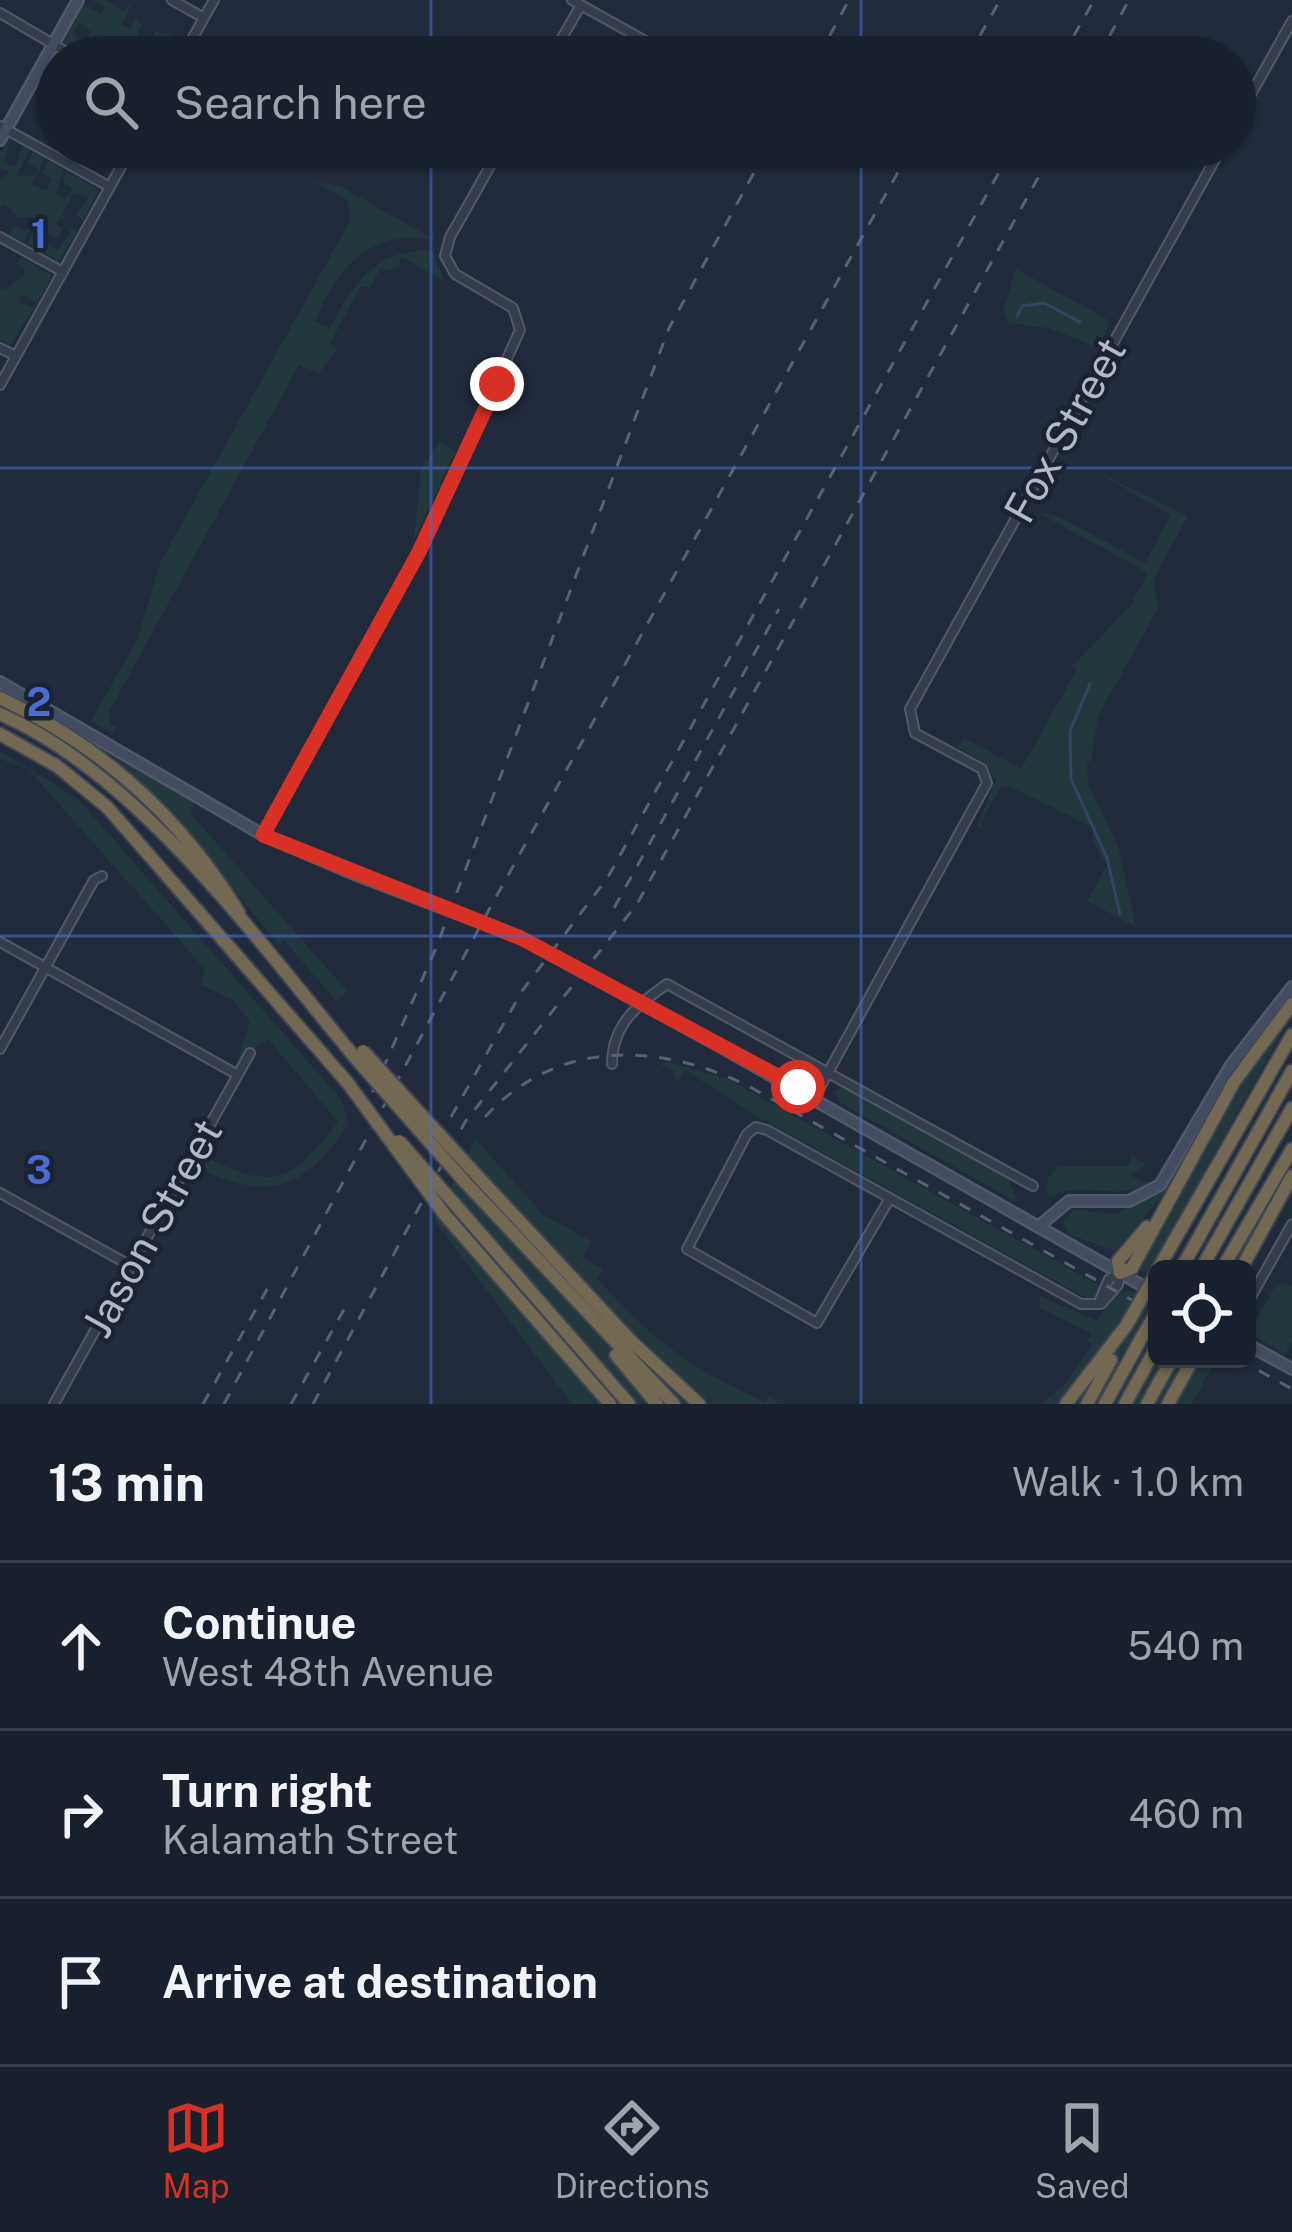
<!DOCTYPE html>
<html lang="en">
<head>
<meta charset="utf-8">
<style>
  body { margin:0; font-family:"Public Sans",sans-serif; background:#222835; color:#f1f3f6 }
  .controls { position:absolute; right:36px; bottom:36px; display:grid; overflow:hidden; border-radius:18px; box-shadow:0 3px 9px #0004 }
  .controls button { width:108px; height:108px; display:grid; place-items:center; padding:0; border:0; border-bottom:3px solid #373e49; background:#19202d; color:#f1f3f6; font:60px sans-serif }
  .stop { position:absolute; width:36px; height:36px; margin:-27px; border:9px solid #d93025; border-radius:50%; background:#fff }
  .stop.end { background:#d93025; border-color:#fff; box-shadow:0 3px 12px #0008 }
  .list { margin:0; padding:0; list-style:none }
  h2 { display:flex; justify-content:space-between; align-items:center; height:156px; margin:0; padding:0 48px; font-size:51px }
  h2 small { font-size:39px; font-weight:400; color:#9fa3aa }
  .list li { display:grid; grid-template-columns:78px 1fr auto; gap:36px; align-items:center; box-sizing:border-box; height:168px; padding:0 48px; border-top:3px solid #373e49 }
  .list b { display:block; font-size:45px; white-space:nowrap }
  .list p { margin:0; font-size:39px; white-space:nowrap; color:#9fa3aa }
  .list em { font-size:39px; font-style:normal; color:#9fa3aa }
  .icon { flex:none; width:66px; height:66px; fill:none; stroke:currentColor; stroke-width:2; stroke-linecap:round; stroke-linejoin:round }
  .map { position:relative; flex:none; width:1292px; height:1404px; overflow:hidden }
  .search { position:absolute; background:#19202d; box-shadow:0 3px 9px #0004; left:36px; right:36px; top:36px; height:132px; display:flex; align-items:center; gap:30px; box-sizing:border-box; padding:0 42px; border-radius:66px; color:#9fa3aa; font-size:45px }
  .sheet { height:660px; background:#19202d }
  nav { display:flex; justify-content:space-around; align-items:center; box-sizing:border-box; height:168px; border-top:3px solid #373e49; background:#19202d; font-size:33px; color:#9fa3aa }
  nav a { display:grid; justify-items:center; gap:6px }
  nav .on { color:#d93025 }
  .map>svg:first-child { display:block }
  .green { fill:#23383d }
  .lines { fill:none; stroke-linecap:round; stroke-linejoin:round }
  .stream { stroke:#344464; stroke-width:3 }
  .street-casing { stroke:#515867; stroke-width:12 }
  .secondary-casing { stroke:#515867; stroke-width:14 }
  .highway-casing { stroke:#3e4554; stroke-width:16 }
  .street { stroke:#353d4c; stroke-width:8 }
  .secondary { stroke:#434b60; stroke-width:9 }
  .highway { stroke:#736952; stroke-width:12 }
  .rail { stroke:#576074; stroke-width:3; stroke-dasharray:12 12; stroke-linecap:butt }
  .secondary-bridge-casing { stroke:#515867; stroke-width:14; stroke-linecap:butt }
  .highway-bridge-casing { stroke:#3e4554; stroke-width:16; stroke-linecap:butt }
  .secondary-bridge { stroke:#434b60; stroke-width:9 }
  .highway-bridge { stroke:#736952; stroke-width:12 }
  .route { stroke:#d93025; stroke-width:15 }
  .grid { fill:none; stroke:#496ed3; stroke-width:3; stroke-opacity:0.55 }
  .labels { text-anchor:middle; stroke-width:9; stroke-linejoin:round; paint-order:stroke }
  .street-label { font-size:42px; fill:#b1b8c8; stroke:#1b2231 }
  .grid-label { font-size:39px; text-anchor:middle; font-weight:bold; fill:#496ed3; stroke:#1b2231; stroke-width:9; stroke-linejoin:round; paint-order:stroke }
</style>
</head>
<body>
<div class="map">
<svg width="1292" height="1404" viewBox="0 0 1292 1404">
  <rect width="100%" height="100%" fill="#212b3c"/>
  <path class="green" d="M92,0H106L123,12L134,0L121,25L130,30L136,19L142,26L137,35L154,45V32L172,34L164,42L178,49L174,57L129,52L122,57L126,50C110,38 109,42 92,35L88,54L82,51L91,32L80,22L73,33L83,40L77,49L64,42L83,5L101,14L105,7Z
    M11,140L3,163L16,166L22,146L30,150L16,175L34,177L38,169L27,163L33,152L45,159L31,185L47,190L52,179L42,173L48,161L64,169L56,194L64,198L73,189L62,180L67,171L99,190L83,220L76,215L88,197L74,192L62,214L68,221L60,217L56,225L63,229L57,239L49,235L46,242L58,250L72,228L78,230L59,261L27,244L32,234L44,241L49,229L39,223L32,225L24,242L9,234L14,225L26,232L34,217H18L5,204L0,208V180L9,172L0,168V153Z
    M317,183L340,186L437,241C374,226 337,267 315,321L330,328C353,284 377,247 433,251L444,281L401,257L399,266L388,271L381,267L370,287L361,286L330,343L338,349L319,373L299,365L109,712L111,726H117L112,733L91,721L137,640L161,561L351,219L347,200Z
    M21,257L52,276L37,303L23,294L19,302L34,308L11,345L0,340V287L6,290L26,272L17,264Z
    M1016,269L1110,321L1099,348L1049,328L1008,323L1003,311Z
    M439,441L455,452L414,540L421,469Z
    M1090,468L1188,516L1153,580L1159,607L1098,716L1091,761L1087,762L1088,785L1118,846L1136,927L1087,901L1107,865L1094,844L1092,827L1009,786L1000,788L981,822L984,830L977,826L996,780L987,764L957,747L964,738L1021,769L1077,669L1072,666L1130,606L1148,573L1039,513L1056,515L1145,563L1170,515Z
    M0,751L78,799L341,1099L349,1124C305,1189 270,1203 197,1168L204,1156C273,1192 291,1182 338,1122L268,1039L237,1061L250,1021L232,999L201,985L205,969L28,769L0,759Z
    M112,751L195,801L190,813L347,991L336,1001L284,940L278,944L172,814L108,752Z
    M1292,1014L1148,1274L1136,1268L1249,1069Z
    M667,1062L726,1078L1102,1287L1096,1297L1086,1298L751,1113L685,1070L644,1142L677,1083L673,1071L660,1064Z
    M842,1087L1008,1178L1017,1202L841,1103L834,1092Z
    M476,1139L542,1214L591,1241L582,1257L603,1269L597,1278C655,1342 687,1366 765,1402L770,1395L779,1404H572L434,1220Z
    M1132,1156L1146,1165L1129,1175L1148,1183C1115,1203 1084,1179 1050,1197L1047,1194L1048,1178L1058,1166H1128Z
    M1169,1188L1115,1251L1071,1235L1063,1222L1075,1210L1115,1214Z
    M1277,1283L1292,1286V1341L1285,1354L1247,1332V1314L1257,1319Z
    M1130,1290L1157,1304V1359H1216L1192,1404H1041L1063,1386L1093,1344L1088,1341L1091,1333L1039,1307L1040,1296L1097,1321L1116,1294Z"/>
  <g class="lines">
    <path class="stream" d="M1017,316L1022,306L1044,303L1080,322
      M1090,684L1070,731L1071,779L1107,858L1120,914"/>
    <defs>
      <path id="street" d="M172,0L204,18
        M572,0L674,57
        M0,13L75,57
        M182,57L214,0
        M551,57L581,5
        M1235,123L1292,21
        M0,126L110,187
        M0,237L63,272
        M0,348L16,356
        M0,385L132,147
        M263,835L422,546L520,330L513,308L455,274L445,256L450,237L501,147
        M0,942L238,1075
        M0,1049L94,880L102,876
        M612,1064C612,1025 637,1005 667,984L1033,1186
        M792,1086H808L823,1078
        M813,1100L987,783L982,769L915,733L910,709L1222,147
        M0,1193L131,1266
        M890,1198L817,1323L687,1249L747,1134L756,1127L767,1130L1081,1304H1101L1118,1285L1120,1273
        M1099,1302L1109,1279L1120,1273
        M1247,1304L1292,1224
        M54,1404L250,1053"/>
      <path id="secondary" d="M0,140L78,0
        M0,682L263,835L359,876
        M712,1042L1157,1294
        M1038,1227L1069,1201H1129L1160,1185L1231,1065L1292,987
        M1247,1344L1292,1369"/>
      <path id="highway" d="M0,698C100,745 181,817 239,913
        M0,714C139,774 261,945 358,1061
        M0,734L57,766L107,807L347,1082
        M471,1169L632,1342L699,1404
        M464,1181L674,1404
        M453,1202L629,1404
        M445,1215L610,1404
        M1158,1269L1292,1035
        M1181,1269L1292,1071
        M1201,1269L1292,1108
        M1222,1269L1292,1149
        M1241,1269L1292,1176
        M1120,1273L1132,1268L1234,1082L1292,1004
        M1120,1273L1118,1261L1147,1227
        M616,1355L657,1404
        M1066,1404L1126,1326
        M1087,1404L1111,1360
        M1105,1404L1143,1335
        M1125,1404L1157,1346
        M1147,1404L1172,1359
        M1168,1404L1193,1359"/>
    </defs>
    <use href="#street" class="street-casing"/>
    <use href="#secondary" class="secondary-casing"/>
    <use href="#highway" class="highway-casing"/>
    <use href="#street" class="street"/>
    <use href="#secondary" class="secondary"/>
    <use href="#highway" class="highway"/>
    <path class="rail" d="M818,57L849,0
      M968,57L1000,0
      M1062,57L1094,0
      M1098,57L1129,0
      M614,908L779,609
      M363,1114L436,948L669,328L768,147
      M451,1117L522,991L608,877L1013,147
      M485,1117C557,1038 661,1042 750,1087L1157,1314
      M1238,1359L1292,1389
      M203,1404L271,1282
      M224,1404L491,906L912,147
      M291,1404L346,1306
      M313,1404L465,1122L637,904L1055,147"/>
    <defs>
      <path id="secondary-bridge" d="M359,876L521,938L712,1042"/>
      <path id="highway-bridge" d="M363,1051L471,1169
        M358,1061L464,1181
        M347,1082L445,1215
        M399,1141L453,1202
        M1126,1326L1157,1272
        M1143,1335L1157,1311"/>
    </defs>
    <use href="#secondary-bridge" class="secondary-bridge-casing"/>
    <use href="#highway-bridge" class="highway-bridge-casing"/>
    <use href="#secondary-bridge" class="secondary-bridge"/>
    <use href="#highway-bridge" class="highway-bridge"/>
  </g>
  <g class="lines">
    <path class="route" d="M497,384L419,552L263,835L521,938L798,1087"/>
  </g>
  <path class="grid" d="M431,0V57M861,0V57M431,147V1404M861,147V1404M0,468H1292M0,936H1292"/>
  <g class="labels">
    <g class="street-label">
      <text transform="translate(1065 430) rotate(-61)" y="15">Fox Street</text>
      <text transform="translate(152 1228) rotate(-61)" y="15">Jason Street</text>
    </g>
  </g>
  <g class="grid-label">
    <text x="39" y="248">1</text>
    <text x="39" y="716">2</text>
    <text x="39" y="1184">3</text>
  </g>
</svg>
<div class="controls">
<button><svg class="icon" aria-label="locate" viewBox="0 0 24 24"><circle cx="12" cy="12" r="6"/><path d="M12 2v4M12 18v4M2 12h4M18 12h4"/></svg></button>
</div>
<div class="stop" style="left:798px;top:1087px"></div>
<div class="stop end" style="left:497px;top:384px"></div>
<div class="search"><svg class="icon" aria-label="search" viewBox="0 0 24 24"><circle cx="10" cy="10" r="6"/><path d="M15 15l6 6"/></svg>Search here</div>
</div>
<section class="sheet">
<h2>13 min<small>Walk · 1.0 km</small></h2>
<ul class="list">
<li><svg class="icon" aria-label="ahead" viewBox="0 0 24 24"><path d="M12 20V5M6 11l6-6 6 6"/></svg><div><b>Continue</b><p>West 48th Avenue</p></div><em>540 m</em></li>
<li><svg class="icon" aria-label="right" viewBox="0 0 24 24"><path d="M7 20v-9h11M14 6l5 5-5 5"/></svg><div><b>Turn right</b><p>Kalamath Street</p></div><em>460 m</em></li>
<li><svg class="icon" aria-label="arrive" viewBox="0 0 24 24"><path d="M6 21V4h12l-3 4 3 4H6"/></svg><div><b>Arrive at destination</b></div></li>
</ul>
</section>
<nav>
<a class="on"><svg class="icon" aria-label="map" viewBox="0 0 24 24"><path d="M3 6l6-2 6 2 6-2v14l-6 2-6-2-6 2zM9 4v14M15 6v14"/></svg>Map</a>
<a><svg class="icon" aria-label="directions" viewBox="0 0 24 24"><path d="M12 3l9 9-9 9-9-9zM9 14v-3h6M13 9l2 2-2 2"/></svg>Directions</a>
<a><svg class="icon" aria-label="saved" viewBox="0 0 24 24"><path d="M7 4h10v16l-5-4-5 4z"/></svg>Saved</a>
</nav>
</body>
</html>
